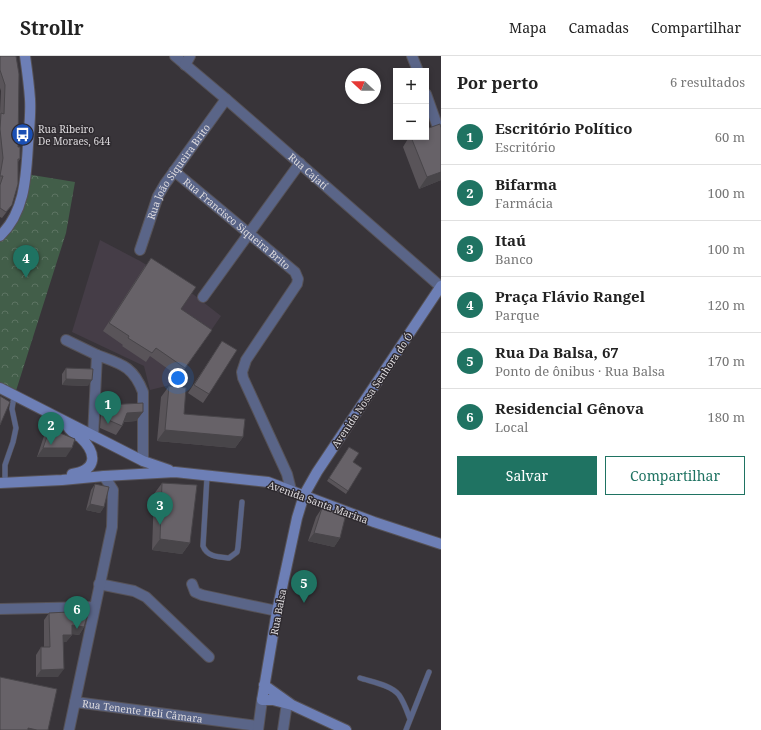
<!DOCTYPE html>
<html lang="pt">
<head>
<meta charset="utf-8">
<style>
  body { margin:0; font-family:"Noto Serif",serif; background:#f2f2f2; color:#222 }
  .controls { position:absolute; right:12px; top:12px; display:grid; overflow:hidden; border-radius:0px; box-shadow:0 2px 6px #0003 }
  .controls button { width:36px; height:36px; display:grid; place-items:center; padding:0; border:0; border-bottom:1px solid #e0e0e0; background:#fff; color:#222; font:20px sans-serif }
  .compass { position:absolute; left:345px; top:12px; width:36px; height:36px; border-radius:50%; background:#fff; box-shadow:0 2px 6px #0003; rotate:292deg }
  .you { position:absolute; left:178px; top:322px; width:14px; height:14px; margin:-10px; border:3px solid #fff; border-radius:50%; background:#1a73e8; box-shadow:0 0 0 6px #1a73e833 }
  .badge { display:grid; place-items:center; width:26px; height:26px; border-radius:50%; background:#1f7362; color:#fff; font-size:13px; font-weight:700 }
  .pin { position:absolute; translate:-50% -33px; filter:drop-shadow(0 1px 2px #0008) }
  .pin::after { content:''; position:absolute; top:21px; width:14px; height:12px; background:inherit; clip-path:polygon(0 0,100% 0,50% 100%) }
  .list { margin:0; padding:0; list-style:none }
  h2 { display:flex; justify-content:space-between; align-items:center; height:52px; margin:0; padding:0 16px; font-size:17px }
  h2 small { font-size:13px; font-weight:400; color:#767676 }
  .list li { display:grid; grid-template-columns:26px 1fr auto; gap:12px; align-items:center; box-sizing:border-box; height:56px; padding:0 16px; border-top:1px solid #e0e0e0 }
  .list b { display:block; font-size:15px; white-space:nowrap }
  .list p { margin:0; font-size:13px; white-space:nowrap; color:#767676 }
  .list em { font-size:13px; font-style:normal; color:#767676 }
  .actions { display:flex; gap:8px; padding:12px 16px }
  .actions a { flex:1; padding:9px 0; border:1px solid #1f7362; border-radius:0px; text-align:center; font-size:14px; color:#1f7362 }
  .actions .main { background:#1f7362; color:#fff }
  .map { position:relative; flex:none; width:441px; height:674px; overflow:hidden }
  header { display:flex; align-items:center; gap:24px; box-sizing:border-box; height:56px; padding:0 20px; background:#fff; border-bottom:1px solid #e0e0e0 }
  header strong { font-size:19px }
  nav { display:flex; gap:22px; margin-inline-start:auto; font-size:14px }
  main { display:flex }
  aside { flex:1; background:#fff }
  .map>svg:first-child { display:block }
  .built { fill:#453d47 }
  .park { fill:url(#park-crowns) }
  .lines { fill:none; stroke-linecap:round; stroke-linejoin:round }
  .lane-casing { stroke:#565257; stroke-width:6 }
  .street-casing { stroke:#565257; stroke-width:12 }
  .secondary-casing { stroke:#565257; stroke-width:12 }
  .lane { stroke:#5a6588; stroke-width:5 }
  .street { stroke:#5a6588; stroke-width:10 }
  .secondary { stroke:#6d7fb6; stroke-width:10 }
  .wall { fill:#595459 }
  .shaded-wall { fill:#484549 }
  .building { fill:#676268; stroke:#484549 }
  .labels { text-anchor:middle; stroke-width:3; stroke-linejoin:round; paint-order:stroke }
  .poi-label { font-size:10px; fill:#dedbde; stroke:#2e2a2f; text-anchor:start }
  .street-label { font-size:10px; fill:#dedbde; stroke:#2e2a2f }
</style>
</head>
<body>
<header>
<strong>Strollr</strong>
<nav><a>Mapa</a><a>Camadas</a><a>Compartilhar</a></nav>
</header>
<main>
<div class="map">
<svg width="441" height="674" viewBox="0 0 441 674">
  <defs>
    <pattern id="park-crowns" width="20" height="18" patternUnits="userSpaceOnUse"><rect width="20" height="18" fill="#425e49"/><path d="M2 6a3 3 0 1 1 6 0M12 15a3 3 0 1 1 6 0" fill="none" stroke="#5d7463"/></pattern>
  </defs>
  <rect width="100%" height="100%" fill="#383439"/>
  <path class="built" d="M100,184L140,205L189,235L221,260L174,328L150,334L144,310L72,276Z"/>
  <path class="park" d="M26,118L75,126L66,177L15,338L0,331V177L16,157Z"/>
  <g class="lines">
    <defs>
      <path id="lane" d="M207,421L203,490C207,501 219,501 229,502L237,496L238,491L242,446
        M5,427V409L13,386L16,372L12,353L14,340
        M360,622C372,626 391,629 399,639C404,646 407,655 410,663
        M406,674L429,616"/>
      <g id="street">
        <path id="s1" d="M175,0L226,43L441,231"/>
        <path d="M412,0L418,15"/>
        <path d="M185,9L190,0"/>
        <path d="M426,38L441,80"/>
        <path id="s2" d="M174,115L295,216L298,223L297,228L246,304L242,316L243,322L287,418L291,434"/>
        <path id="s3" d="M140,194L158,140L165,128L226,43"/>
        <path d="M203,241L300,107"/>
        <path d="M66,284L97,299"/>
        <path d="M93,380L97,299C121,308 133,310 143,336V405"/>
        <path d="M99,528L134,535L146,541L209,601"/>
        <path d="M192,528L195,536L202,539L277,555"/>
        <path d="M0,553L94,551"/>
        <path id="s4" d="M75,646L258,670"/>
        <path d="M69,674L112,471L113,434L104,420"/>
        <path d="M258,674L262,644"/>
        <path d="M283,674L287,647"/>
      </g>
      <path id="secondary" d="M0,180C25,156 26,121 28,89C29,73 31,58 30,43C29,28 27,14 25,0
        M0,332L143,405L169,414
        M68,371C71,376 75,378 80,381C97,397 98,414 72,418
        M0,427L62,424L104,420L175,416L268,426L374,466L441,488
        M264,629L292,649L346,674
        M292,649L273,644H262L277,555L297,462L304,439L317,416L441,230"/>
    </defs>
    <use href="#lane" class="lane-casing"/>
    <use href="#street" class="street-casing"/>
    <use href="#secondary" class="secondary-casing"/>
    <use href="#lane" class="lane"/>
    <use href="#street" class="street"/>
    <use href="#secondary" class="secondary"/>
  </g>
  <path class="wall" d="M0,0L18,91L20,103L18,106L12,149L2,162L0,161V56L1,35L0,32Z
    M409,81H426L441,124L419,133L403,91Z
    M145,210L181,253L212,274L179,321L150,300L146,306L122,290L123,289L103,275Z
    M222,285L209,338L203,347L188,337Z
    M66,312L88,330L62,329V318Z
    M169,330L184,358L243,381L235,392L157,385L161,341Z
    M107,349L143,356L136,365L124,366L122,370L116,379L100,372L101,358Z
    M52,366L66,401H37L46,374Z
    M349,391L353,406L362,412L346,438L327,425Z
    M162,427L190,487L182,498L152,494L154,438Z
    M95,428L104,451L100,457L86,454L91,434Z
    M322,452L340,482L334,491L308,485L316,461Z
    M49,557L84,571L79,579L72,578V579L66,586H63L58,621H36V599L41,591H44V564Z"/>
  <path class="shaded-wall" d="M441,116V124L419,133L427,121Z
    M66,323L92,324L88,330L62,329Z
    M143,356L136,365L121,366L127,357Z
    M165,374L243,381L235,392L157,385Z
    M43,392H72L66,401H37Z
    M90,448L104,451L100,457L86,454Z
    M314,477L340,482L334,491L308,485Z
    M160,483L190,487L182,498L152,494Z
    M72,569L84,571L79,579L66,577Z
    M63,579H72L66,586L58,587Z
    M64,613L58,621H36L41,614Z
    M28,672L37,674H27Z"/>
  <path class="building" d="M0,0H16L19,18L18,91H20V103H18V128L12,149L6,156L0,152V129L3,120H0L3,102L0,73L1,57L4,58L5,29L0,14Z
    M440,68L441,72V116L427,121L411,81H426V73Z
    M151,202L196,231L181,253L212,274L185,312L156,292L152,297L128,282L129,280L109,267Z
    M222,285L237,294L209,338L194,329Z
    M66,312L93,313L92,324L66,323Z
    M169,330L186,332L184,358L245,363L243,381L165,374Z
    M0,340L10,346L0,369Z
    M143,347V356L127,357L122,370L106,363L107,349Z
    M52,366L61,370L60,377L75,383L72,392H43Z
    M349,391L359,397L353,406L362,412L348,435L329,422Z
    M162,427L197,429L190,487L160,483Z
    M95,428L109,431L104,451L90,448Z
    M322,452L346,458L340,482L314,477Z
    M68,556L87,561L84,571L72,569V579H63L64,613L41,614V591H50L49,557Z
    M0,621L57,633L48,674H37L28,672V674H0Z"/>
  <defs>
    <symbol id="bus-disc" viewBox="-11 -11 22 22"><circle r="9.5" fill="#1a4fb4" stroke="#2e2a2f"/><path d="M-5-6H5V4H4V6H2V4H-2V6H-4V4H-5ZM-3.5-4V0h7V-4ZM-3.5 1.2v1.5H-2V1.2ZM2 1.2v1.5H3.5V1.2Z" fill="#fff"/></symbol>
  </defs>
  <g fill-rule="evenodd">
    <use href="#bus-disc" x="10" y="66" width="25" height="25"/>
  </g>
  <g class="labels">
    <g class="poi-label">
      <text x="38" y="77">Rua Ribeiro<tspan x="38" dy="12">De Moraes, 644</tspan></text>
    </g>
    <g class="street-label">
      <text dy="4" stroke="none"><textPath href="#s1" startOffset="176">Rua Cajatí</textPath></text>
      <text dy="4" stroke="none"><textPath href="#s3" startOffset="88">Rua João Siqueira Brito</textPath></text>
      <text dy="4" stroke="none"><textPath href="#s2" startOffset="82">Rua Francisco Siqueira Brito</textPath></text>
      <text transform="translate(372 334) rotate(-56)" y="4">Avenida Nossa Senhora do Ó</text>
      <text transform="translate(318 446) rotate(20)" y="4">Avenida Santa Marina</text>
      <text transform="translate(278 556) rotate(-79)" y="4">Rua Balsa</text>
      <text dy="4" stroke="none"><textPath href="#s4" startOffset="68">Rua Tenente Heli Câmara</textPath></text>
    </g>
  </g>
</svg>
<div class="controls">
<button>+</button>
<button>−</button>
</div>
<svg class="compass" viewBox="-18 -18 36 36"><path d="M0-13l5 13h-10z" fill="#e53935"/><path d="M0 13l5-13h-10z" fill="#767676"/></svg>
<div class="you"></div>
<div class="pin badge" style="left:108px;top:368px">1</div>
<div class="pin badge" style="left:51px;top:389px">2</div>
<div class="pin badge" style="left:160px;top:469px">3</div>
<div class="pin badge" style="left:26px;top:222px">4</div>
<div class="pin badge" style="left:304px;top:547px">5</div>
<div class="pin badge" style="left:77px;top:573px">6</div>
</div>
<aside>
<h2>Por perto<small>6 resultados</small></h2>
<ul class="list">
<li><span class="badge">1</span><div><b>Escritório Político</b><p>Escritório</p></div><em>60 m</em></li>
<li><span class="badge">2</span><div><b>Bifarma</b><p>Farmácia</p></div><em>100 m</em></li>
<li><span class="badge">3</span><div><b>Itaú</b><p>Banco</p></div><em>100 m</em></li>
<li><span class="badge">4</span><div><b>Praça Flávio Rangel</b><p>Parque</p></div><em>120 m</em></li>
<li><span class="badge">5</span><div><b>Rua Da Balsa, 67</b><p>Ponto de ônibus · Rua Balsa</p></div><em>170 m</em></li>
<li><span class="badge">6</span><div><b>Residencial Gênova</b><p>Local</p></div><em>180 m</em></li>
</ul>
<div class="actions"><a class="main">Salvar</a><a>Compartilhar</a></div>
</aside>
</main>
</body>
</html>
